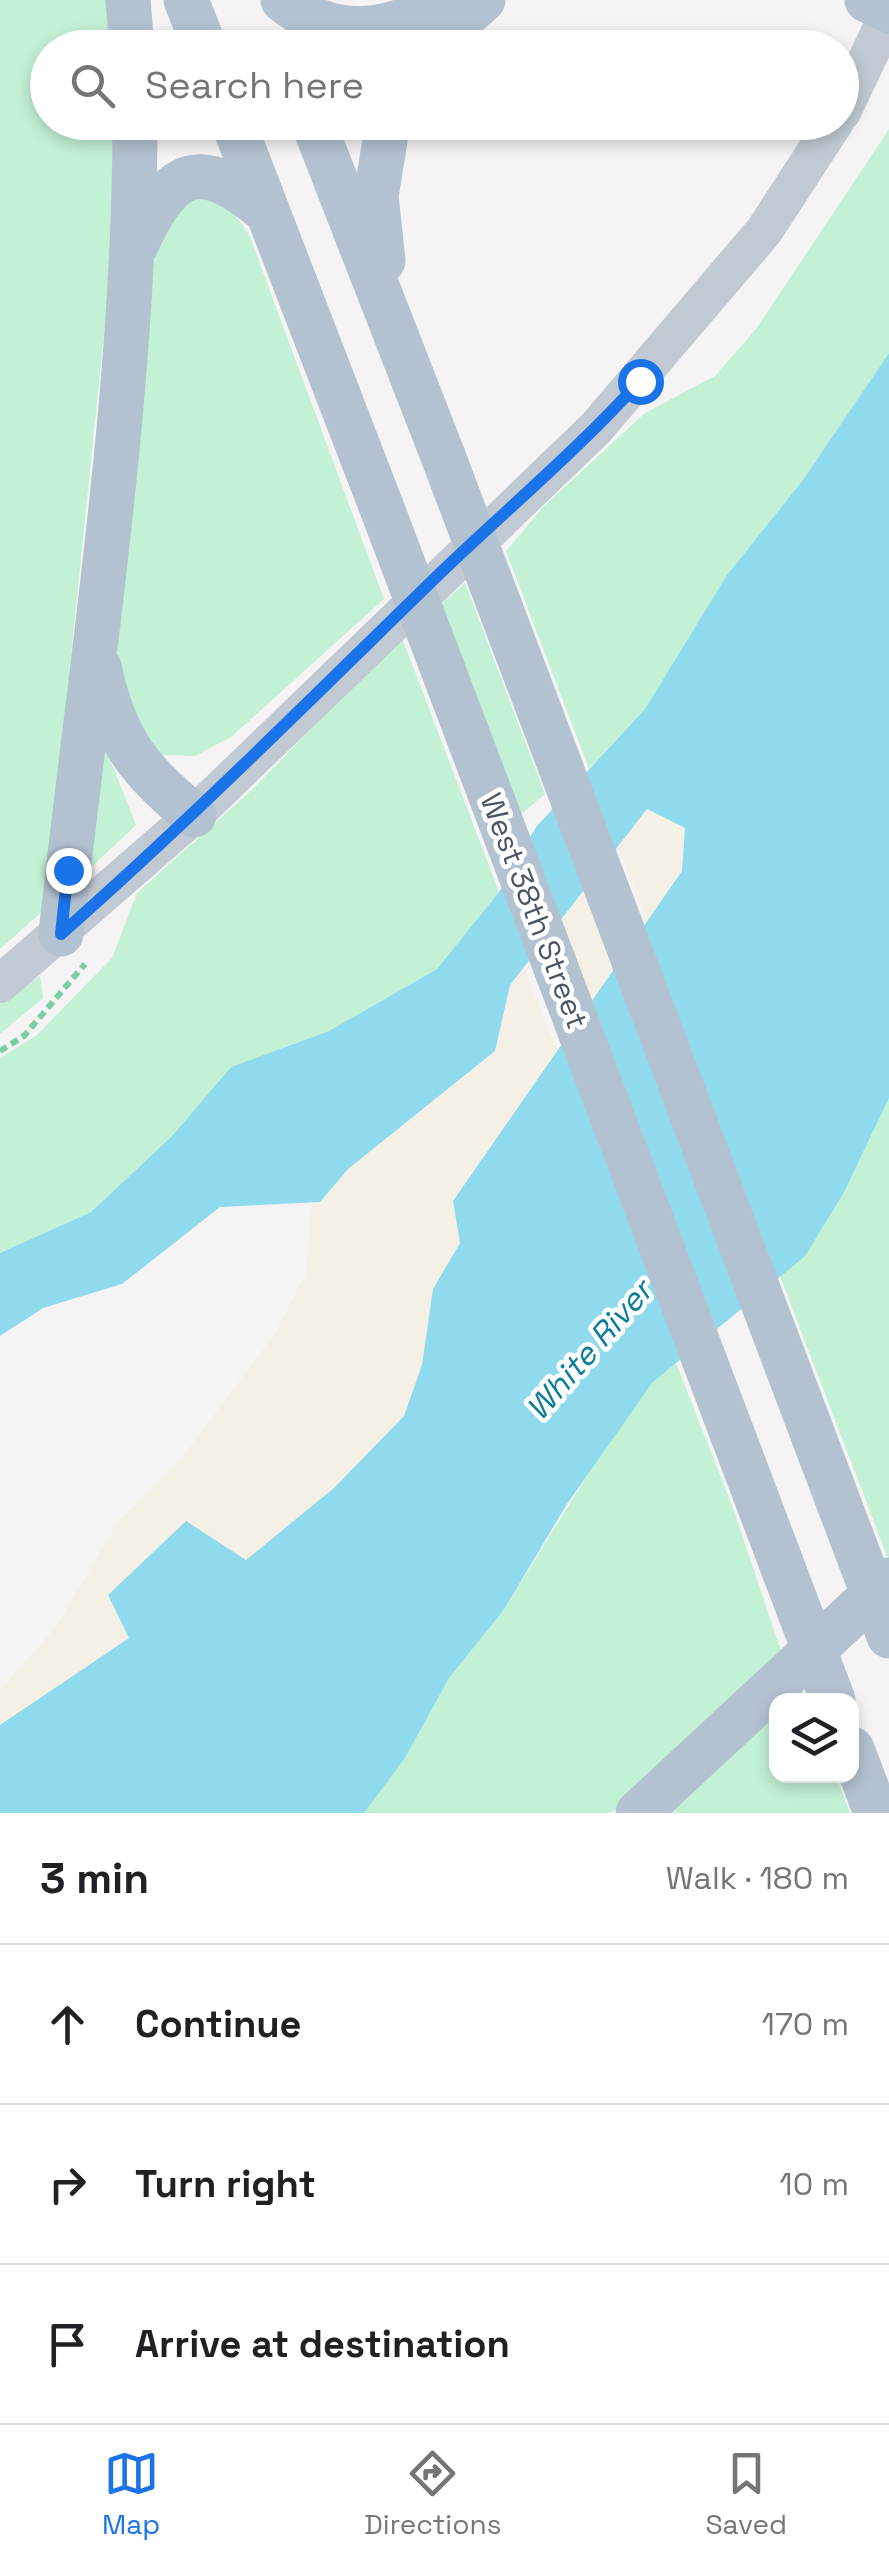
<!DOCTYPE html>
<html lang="en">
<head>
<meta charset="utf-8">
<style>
  body { margin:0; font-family:"Space Grotesk",sans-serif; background:#f6f6f6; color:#202124 }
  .controls { position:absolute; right:30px; bottom:30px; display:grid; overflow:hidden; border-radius:20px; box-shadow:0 5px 15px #0003 }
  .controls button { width:90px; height:90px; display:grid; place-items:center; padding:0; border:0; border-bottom:2px solid #e0e0e0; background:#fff; color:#202124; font:50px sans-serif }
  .stop { position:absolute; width:30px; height:30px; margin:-22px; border:8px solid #1a73e8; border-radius:50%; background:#fff }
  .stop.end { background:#1a73e8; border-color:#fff; box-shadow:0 2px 10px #0008 }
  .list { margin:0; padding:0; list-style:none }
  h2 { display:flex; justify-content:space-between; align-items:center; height:130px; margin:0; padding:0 40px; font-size:42px }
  h2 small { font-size:32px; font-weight:400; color:#757577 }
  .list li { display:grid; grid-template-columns:65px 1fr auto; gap:30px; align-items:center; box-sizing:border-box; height:160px; padding:0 40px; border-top:2px solid #e0e0e0 }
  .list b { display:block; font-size:38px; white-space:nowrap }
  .list em { font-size:32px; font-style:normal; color:#757577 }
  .icon { flex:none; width:55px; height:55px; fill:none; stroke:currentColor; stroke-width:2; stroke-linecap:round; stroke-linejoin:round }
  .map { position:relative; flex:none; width:889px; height:1813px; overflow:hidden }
  .search { position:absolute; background:#fff; box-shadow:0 5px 15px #0003; left:30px; right:30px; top:30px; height:110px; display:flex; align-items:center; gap:25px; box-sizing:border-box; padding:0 35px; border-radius:55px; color:#757577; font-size:38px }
  .sheet { height:610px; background:#fff }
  nav { display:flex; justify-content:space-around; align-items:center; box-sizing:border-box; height:140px; border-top:2px solid #e0e0e0; background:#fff; font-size:28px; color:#757577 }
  nav a { display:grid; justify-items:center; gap:5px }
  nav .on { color:#1a73e8 }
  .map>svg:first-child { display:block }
  .green { fill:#c3f1d5 }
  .sand { fill:#f5f0e5 }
  .water { fill:#90daee }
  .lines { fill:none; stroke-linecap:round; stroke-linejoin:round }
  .path { stroke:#7ad0a6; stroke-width:6; stroke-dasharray:8 5; stroke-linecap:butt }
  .minor { stroke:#c1cad2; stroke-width:38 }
  .major { stroke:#b3c2d1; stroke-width:45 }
  .major-bridge { stroke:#b3c2d1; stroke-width:45 }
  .route { stroke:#1a73e8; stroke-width:12 }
  .labels { text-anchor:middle; stroke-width:9; stroke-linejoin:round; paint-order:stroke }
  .street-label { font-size:30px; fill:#4a5661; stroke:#fff }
  .water-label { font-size:32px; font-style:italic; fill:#0c7c9b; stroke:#fff }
</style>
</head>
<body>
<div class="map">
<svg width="889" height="1813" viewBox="0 0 889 1813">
  <rect width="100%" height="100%" fill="#f5f3f3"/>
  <path class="green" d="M0,0H116L119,47L48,48V122L123,123L124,139L45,909L0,949Z
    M889,129V353L803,480L727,575L645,709L589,769L506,551L544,506L645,413L715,376L756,329Z
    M198,198C224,202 237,214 250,237L384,599L231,737L195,756L160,755L147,744L119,671L116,630L155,231L158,223Z
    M465,583L545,794L520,815L441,604Z
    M401,635L499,892L437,969L329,1031L231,1067L172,1136L91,1212L0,1253V1058L37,1035L112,958L137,893L254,788Z
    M100,734L136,825L87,871Z
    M40,976L43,998L0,1034V1004Z
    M889,1098V1561L780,1276C836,1231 853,1158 889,1098Z
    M676,1363L734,1511L783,1657L611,1813H364L405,1758L449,1678L503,1611L607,1444L652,1383Z
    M798,1678L806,1700H776V1776H836L850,1813H650Z"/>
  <path class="sand" d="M648,809L685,828L682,871L647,922L618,846Z
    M583,891L613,970L591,1001L561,920Z
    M524,967L557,1051L453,1200L460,1243L433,1289L422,1365L404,1416L334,1488L246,1560L185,1522L151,1556L129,1638L0,1725V1690L55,1628L118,1522L183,1456L274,1335L306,1273L312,1202H320L348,1169L495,1051L510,985Z"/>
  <path class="water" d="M889,353V1098L843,1194L805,1256L652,1383L567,1504L503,1611L449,1678L405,1758L364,1813H0V1725L129,1638L108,1595L186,1521L246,1560L334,1488L404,1416L422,1365L433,1289L460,1243L453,1201L682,871L685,828L647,809L510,985L495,1051L348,1169L320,1202L220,1207L122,1284L43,1308L0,1336V1253L91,1212L172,1136L231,1067L329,1031L437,969L499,892L536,827L645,709L727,575L803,480Z"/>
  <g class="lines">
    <path class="path" d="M0,1051L24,1036L85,964"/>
    <path class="minor" d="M842,112L889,13
      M0,984L194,815L596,428L764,231L835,122"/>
    <path class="major" d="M128,0L132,48
      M186,0L205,48
      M283,0C335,43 391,33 447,0
      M867,0L889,11
      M429,48L483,0
      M233,122L383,511
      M313,122L443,456
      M136,245C171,169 199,154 267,212
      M383,261L376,196L388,122
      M99,667C114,738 138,771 194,815
      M61,934C90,667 135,391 135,122
      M852,1749L876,1813
      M638,1813L889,1580"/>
    <path class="major-bridge" d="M443,456L889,1636
      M383,511L833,1700"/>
  </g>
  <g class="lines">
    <path class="route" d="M68,870L61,934C189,821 309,701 431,582C501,514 575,453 640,381"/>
  </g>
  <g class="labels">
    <g class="street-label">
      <text transform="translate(534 911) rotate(69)" y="10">West 38th Street</text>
    </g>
    <g class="water-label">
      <text transform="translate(589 1350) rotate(-49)" y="11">White River</text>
    </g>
  </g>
</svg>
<div class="controls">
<button><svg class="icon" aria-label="layers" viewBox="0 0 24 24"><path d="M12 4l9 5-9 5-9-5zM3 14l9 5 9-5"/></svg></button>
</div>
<div class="stop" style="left:640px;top:381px"></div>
<div class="stop end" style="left:68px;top:870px"></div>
<div class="search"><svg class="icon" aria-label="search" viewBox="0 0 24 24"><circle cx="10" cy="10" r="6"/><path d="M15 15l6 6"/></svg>Search here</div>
</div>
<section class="sheet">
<h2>3 min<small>Walk · 180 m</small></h2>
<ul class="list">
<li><svg class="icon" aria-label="ahead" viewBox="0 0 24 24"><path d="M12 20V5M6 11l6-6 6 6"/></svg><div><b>Continue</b></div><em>170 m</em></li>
<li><svg class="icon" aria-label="right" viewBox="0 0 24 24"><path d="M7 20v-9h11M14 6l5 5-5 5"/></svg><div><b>Turn right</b></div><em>10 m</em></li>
<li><svg class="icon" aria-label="arrive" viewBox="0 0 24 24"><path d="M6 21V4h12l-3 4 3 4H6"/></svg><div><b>Arrive at destination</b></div></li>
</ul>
</section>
<nav>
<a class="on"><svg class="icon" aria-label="map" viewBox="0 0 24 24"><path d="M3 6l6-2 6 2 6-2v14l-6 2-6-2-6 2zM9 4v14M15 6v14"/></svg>Map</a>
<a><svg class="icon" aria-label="directions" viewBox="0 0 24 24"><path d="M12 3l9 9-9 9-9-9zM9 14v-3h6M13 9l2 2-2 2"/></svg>Directions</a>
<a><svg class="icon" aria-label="saved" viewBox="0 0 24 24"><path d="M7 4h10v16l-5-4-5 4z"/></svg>Saved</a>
</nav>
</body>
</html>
